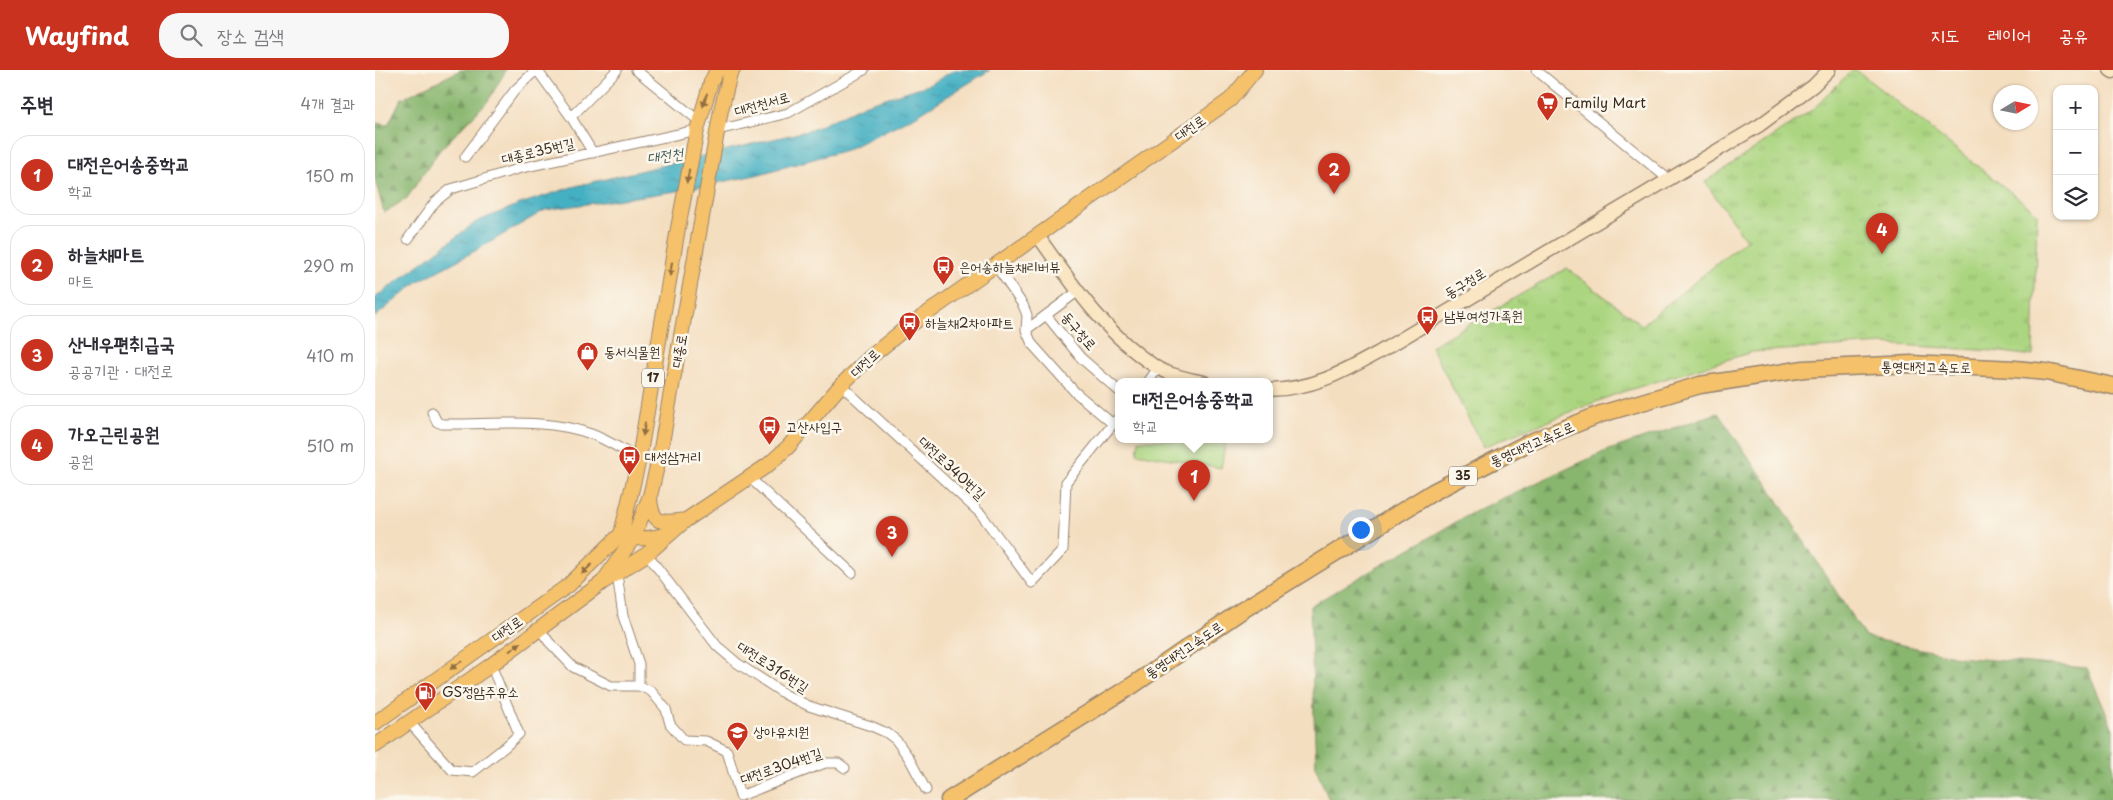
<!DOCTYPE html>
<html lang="ko">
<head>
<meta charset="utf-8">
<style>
  body { margin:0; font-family:"Playpen Sans","Poor Story",sans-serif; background:#f7f7f7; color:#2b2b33 }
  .controls { position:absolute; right:15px; top:15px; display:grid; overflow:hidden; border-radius:10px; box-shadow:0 1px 4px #0004 }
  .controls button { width:45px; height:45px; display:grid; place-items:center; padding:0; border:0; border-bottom:1px solid #e1e1e2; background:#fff; color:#2b2b33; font:25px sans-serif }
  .compass { position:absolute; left:1618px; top:15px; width:45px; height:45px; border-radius:50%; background:#fff; box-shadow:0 1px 4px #0004; rotate:80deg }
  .you { position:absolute; left:985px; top:459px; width:18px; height:18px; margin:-12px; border:4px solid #fff; border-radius:50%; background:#1a73e8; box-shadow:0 0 0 8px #1a73e833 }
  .badge { display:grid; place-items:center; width:32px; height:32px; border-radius:50%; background:#c8321e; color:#fff; font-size:16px; font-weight:700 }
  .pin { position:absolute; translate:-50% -41px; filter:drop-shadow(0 1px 2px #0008) }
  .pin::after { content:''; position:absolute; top:26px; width:18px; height:15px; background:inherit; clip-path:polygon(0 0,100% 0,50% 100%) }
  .popup { position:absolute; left:740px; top:308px; width:158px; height:65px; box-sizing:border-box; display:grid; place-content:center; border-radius:10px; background:#fff; filter:drop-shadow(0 1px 4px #0005); font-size:16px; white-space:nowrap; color:#7c7c81 }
  .popup b { font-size:19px; color:#2b2b33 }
  .popup::after { content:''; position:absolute; left:50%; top:100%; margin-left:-10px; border:10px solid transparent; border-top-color:#fff }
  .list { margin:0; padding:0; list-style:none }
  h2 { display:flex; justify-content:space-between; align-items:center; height:65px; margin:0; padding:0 20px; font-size:21px }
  h2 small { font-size:16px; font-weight:400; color:#7c7c81 }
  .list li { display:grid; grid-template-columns:32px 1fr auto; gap:15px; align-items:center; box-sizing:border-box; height:80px; margin:0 10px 10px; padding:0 10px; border:1px solid #e1e1e2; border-radius:20px }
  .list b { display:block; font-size:19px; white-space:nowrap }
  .list p { margin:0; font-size:16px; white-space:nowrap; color:#7c7c81 }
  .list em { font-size:16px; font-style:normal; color:#7c7c81 }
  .icon { flex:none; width:28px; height:28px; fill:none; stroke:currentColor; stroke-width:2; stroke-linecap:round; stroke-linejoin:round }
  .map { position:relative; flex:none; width:1738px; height:730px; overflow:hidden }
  header { display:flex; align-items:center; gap:30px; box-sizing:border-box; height:70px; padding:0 25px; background:#c8321e; color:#fff }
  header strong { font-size:24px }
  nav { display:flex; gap:28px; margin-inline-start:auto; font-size:18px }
  .search { width:350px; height:45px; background:#f7f7f7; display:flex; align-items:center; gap:12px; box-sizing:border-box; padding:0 18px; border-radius:20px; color:#7c7c81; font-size:19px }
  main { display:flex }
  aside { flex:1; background:#fff }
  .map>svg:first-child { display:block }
  .green { fill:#abd580; stroke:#73804f }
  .forest { fill:url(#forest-firs); stroke:#627046 }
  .park { fill:url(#park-tufts); stroke:#73804f }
  .water { fill:url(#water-ripples); stroke:#406d70 }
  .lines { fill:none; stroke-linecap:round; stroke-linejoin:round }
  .street-casing { stroke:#98846f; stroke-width:11 }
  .secondary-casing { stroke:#98846f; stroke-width:15 }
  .primary-casing { stroke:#98846f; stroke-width:16 }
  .highway-casing { stroke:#98846f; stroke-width:19 }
  .street { stroke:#fff; stroke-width:9 }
  .secondary { stroke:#fbe6c4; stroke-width:12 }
  .primary { stroke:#f5c16b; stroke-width:14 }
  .highway { stroke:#f5c16b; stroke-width:16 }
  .oneway { fill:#8f6e41 }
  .labels { text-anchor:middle; stroke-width:5; stroke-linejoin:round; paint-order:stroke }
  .shield { fill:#fbf7ec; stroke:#75685c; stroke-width:1 }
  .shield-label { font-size:12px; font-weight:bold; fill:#3b2a1e }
  .poi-label { font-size:14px; fill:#3b2a1e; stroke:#fbf7ec; text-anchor:start }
  .street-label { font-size:14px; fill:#3b2a1e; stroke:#fbf7ec }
  .water-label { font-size:15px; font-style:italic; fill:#3e5958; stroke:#fbf7ec }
</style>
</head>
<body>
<header>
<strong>Wayfind</strong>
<div class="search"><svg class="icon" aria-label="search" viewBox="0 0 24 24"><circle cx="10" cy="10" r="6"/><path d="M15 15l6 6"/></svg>장소 검색</div>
<nav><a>지도</a><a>레이어</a><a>공유</a></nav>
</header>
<main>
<aside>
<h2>주변<small>4개 결과</small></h2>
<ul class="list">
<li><span class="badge">1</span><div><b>대전은어송중학교</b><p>학교</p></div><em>150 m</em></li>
<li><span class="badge">2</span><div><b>하늘채마트</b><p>마트</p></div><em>290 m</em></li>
<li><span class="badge">3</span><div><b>산내우편취급국</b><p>공공기관 · 대전로</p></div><em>410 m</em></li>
<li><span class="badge">4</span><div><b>가오근린공원</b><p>공원</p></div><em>510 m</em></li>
</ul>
</aside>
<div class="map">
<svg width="1738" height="730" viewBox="0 0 1738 730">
  <defs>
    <pattern id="forest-firs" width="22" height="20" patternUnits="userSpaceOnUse" patternTransform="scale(1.25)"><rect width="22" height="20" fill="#88b66e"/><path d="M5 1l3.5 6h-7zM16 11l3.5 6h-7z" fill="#70945a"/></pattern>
    <pattern id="park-tufts" width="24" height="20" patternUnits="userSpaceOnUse" patternTransform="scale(1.25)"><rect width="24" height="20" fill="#abd580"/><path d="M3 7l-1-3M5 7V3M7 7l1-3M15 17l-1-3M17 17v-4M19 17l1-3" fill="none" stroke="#94b76e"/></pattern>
    <pattern id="water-ripples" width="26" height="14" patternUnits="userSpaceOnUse" patternTransform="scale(1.25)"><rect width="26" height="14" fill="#45b0c3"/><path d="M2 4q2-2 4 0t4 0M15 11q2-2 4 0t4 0" fill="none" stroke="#3b8f9e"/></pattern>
  </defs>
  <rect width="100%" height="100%" fill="#fbf7ec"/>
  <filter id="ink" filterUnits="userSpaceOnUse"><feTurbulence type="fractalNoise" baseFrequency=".02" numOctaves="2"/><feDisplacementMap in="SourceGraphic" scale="10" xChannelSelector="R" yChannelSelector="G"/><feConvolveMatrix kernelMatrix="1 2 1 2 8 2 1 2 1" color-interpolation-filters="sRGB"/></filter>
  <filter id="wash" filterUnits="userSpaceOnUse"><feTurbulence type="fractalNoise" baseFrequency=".0096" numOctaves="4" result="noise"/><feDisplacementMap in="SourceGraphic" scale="20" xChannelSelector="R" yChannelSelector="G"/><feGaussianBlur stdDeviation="1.12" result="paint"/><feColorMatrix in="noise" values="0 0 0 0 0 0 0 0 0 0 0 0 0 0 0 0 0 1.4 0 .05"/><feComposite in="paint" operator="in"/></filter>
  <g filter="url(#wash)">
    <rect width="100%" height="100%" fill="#f4dec0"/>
    <path class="green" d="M764,370H851L846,398L762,383Z"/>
    <path class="forest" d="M86,0H131L113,31L64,81L32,128L9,143L0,109V53L13,55L26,29Z
      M1343,343L1393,415L1490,567L1583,587L1712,598L1738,659V730H954L941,698L935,536L1102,440L1231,381Z"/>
    <path class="park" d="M1477,0H1481L1662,143L1658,286L1619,281L1508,274L1377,282L1241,324L1108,377L1056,276L1192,198L1267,255L1371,170L1330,112L1437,40Z"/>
    <path class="water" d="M579,0H615L542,45L471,80L381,105L302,121L170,140L100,181L42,212L0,247V228L101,152L145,134L197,117L436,60L491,34L556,14Z"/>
  </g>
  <g filter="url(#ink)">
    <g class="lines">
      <defs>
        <path id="street" d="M162,0L196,47L218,83
          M261,0L324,51
          M1161,0L1293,109
          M196,47L242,0
          M343,60L413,43L489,0
          M90,87L140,20L161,0
          M33,169L60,132L76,119L146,98L322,60
          M621,196L648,235L652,245L651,260L657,274L700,322L738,354L744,347
          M671,245L706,288L744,321
          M651,260L702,222
          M773,312L783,298
          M466,315L606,444L657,513L688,480L691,412L738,354
          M57,342L62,352L67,354C116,355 170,347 216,364C233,370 249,381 264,389
          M376,409L477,503
          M272,484L342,576L362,593L411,625L434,636L496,656L512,663L521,670L534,688L551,720
          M242,504L248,546L264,594V616
          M164,558L174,572L198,597L236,616H264L276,621L291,639L295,654L309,670L331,671L352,681L365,726L450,693H463L470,698
          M35,653L77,700L98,702L130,677L144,664L116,595"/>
        <path id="secondary" d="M1735,0L1738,2
          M663,166C697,214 731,265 781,297C792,304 816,310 829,312
          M894,320C939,319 968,302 1006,281L1385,55L1438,16L1454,0"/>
        <path id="primary" d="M275,428C277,456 288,453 311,450
          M251,466C265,471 280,467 294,464
          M228,512L272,484L311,450L393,395L413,377L466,315L493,289L527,261L855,30L880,0
          M0,653L194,515L246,464L264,389L303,158L322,60L336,12L342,0
          M0,676L116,595L228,512L258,468L275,426L285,384L346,40L355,4L358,0"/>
        <path id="highway" d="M574,730L758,615L866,541L1058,422L1153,373L1226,344L1325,315L1429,299L1536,294L1640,299L1671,302L1738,316"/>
      </defs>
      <use href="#street" class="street-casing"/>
      <use href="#secondary" class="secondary-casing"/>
      <use href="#primary" class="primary-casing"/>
      <use href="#highway" class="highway-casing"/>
      <use href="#street" class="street"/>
      <use href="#secondary" class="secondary"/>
      <use href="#primary" class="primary"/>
      <use href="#highway" class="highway"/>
    </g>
    <defs><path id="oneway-solid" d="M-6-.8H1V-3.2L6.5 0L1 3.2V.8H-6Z" transform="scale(1.25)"/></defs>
    <g class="oneway">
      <use href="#oneway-solid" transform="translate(330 30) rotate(107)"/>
      <use href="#oneway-solid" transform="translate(313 106) rotate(100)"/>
      <use href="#oneway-solid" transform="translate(296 199) rotate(99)"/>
      <use href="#oneway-solid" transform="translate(269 359) rotate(99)"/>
      <use href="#oneway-solid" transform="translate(212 499) rotate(137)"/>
      <use href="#oneway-solid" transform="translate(140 577) rotate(-37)"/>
      <use href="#oneway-solid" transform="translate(81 595) rotate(145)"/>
    </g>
  </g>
  <defs>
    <symbol id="supermarket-pin" viewBox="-11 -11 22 30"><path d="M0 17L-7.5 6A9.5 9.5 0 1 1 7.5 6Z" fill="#c8321e" stroke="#fbf7ec"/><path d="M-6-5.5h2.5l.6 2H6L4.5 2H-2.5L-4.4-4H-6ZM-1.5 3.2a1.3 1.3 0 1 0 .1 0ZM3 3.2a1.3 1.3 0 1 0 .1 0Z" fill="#fff"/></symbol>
    <symbol id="bus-pin" viewBox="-11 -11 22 30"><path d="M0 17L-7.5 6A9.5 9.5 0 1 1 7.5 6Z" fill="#c8321e" stroke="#fbf7ec"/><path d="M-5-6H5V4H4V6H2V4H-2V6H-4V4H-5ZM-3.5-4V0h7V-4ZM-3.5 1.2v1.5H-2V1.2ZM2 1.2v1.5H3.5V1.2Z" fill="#fff"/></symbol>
    <symbol id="shop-pin" viewBox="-11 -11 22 30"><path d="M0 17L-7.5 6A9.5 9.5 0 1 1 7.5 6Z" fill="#c8321e" stroke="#fbf7ec"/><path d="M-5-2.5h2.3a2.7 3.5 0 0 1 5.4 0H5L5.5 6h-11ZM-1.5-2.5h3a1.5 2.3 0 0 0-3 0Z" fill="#fff"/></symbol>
    <symbol id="fuel-pin" viewBox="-11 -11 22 30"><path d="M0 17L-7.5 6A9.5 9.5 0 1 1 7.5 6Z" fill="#c8321e" stroke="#fbf7ec"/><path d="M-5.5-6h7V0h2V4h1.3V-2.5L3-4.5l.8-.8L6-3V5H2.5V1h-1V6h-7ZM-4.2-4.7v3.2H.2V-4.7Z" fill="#fff"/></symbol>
    <symbol id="school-pin" viewBox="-11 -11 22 30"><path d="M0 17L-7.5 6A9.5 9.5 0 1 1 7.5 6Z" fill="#c8321e" stroke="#fbf7ec"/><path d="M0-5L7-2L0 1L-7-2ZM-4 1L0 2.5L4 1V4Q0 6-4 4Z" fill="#fff"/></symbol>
  </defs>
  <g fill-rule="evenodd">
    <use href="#supermarket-pin" x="1160" y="20" width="25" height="34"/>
    <use href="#bus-pin" x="556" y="184" width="25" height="34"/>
    <use href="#bus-pin" x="1040" y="234" width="25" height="34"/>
    <use href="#bus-pin" x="522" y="240" width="25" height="34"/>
    <use href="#shop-pin" x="200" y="270" width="25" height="34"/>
    <use href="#bus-pin" x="382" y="344" width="25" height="34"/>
    <use href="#bus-pin" x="242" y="374" width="25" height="34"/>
    <use href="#fuel-pin" x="38" y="610" width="25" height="34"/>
    <use href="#school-pin" x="350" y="650" width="25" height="34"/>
  </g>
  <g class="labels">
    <g class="shield">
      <rect x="267" y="298.5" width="22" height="19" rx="4"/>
      <rect x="1074" y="396.5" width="28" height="19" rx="4"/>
    </g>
    <g class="shield-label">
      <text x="278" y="312">17</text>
      <text x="1088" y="410">35</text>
    </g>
    <g class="poi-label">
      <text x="1189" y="38">Family Mart</text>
      <text x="584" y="202">은어송하늘채리버뷰</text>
      <text x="1069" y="251">남부여성가족원</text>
      <text x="550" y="258">하늘채2차아파트</text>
      <text x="229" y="287">동서식물원</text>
      <text x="411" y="362">고산사입구</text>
      <text x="270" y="392">대성삼거리</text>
      <text x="67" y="627">GS정암주유소</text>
      <text x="378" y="667">상아유치원</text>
    </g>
    <g class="street-label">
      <text transform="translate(387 34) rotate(-16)" y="5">대전천서로</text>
      <text transform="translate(815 58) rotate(-35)" y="5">대전로</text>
      <text transform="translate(163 81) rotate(-13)" y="5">대종로35번길</text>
      <text transform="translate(1090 213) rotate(-31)" y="5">동구청로</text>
      <text transform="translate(704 261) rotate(50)" y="5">동구청로</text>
      <text transform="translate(304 281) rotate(-80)" y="5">대종로</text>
      <text transform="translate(490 293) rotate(-43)" y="5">대전로</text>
      <text transform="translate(1551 297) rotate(1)" y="5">통영대전고속도로</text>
      <text transform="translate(1157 374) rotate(-24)" y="5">통영대전고속도로</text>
      <text transform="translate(577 398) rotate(43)" y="5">대전로340번길</text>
      <text transform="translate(132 559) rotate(-35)" y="5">대전로</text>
      <text transform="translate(809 580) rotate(-34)" y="5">통영대전고속도로</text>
      <text transform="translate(398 597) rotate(33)" y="5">대전로316번길</text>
      <text transform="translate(406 696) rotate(-19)" y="5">대전로304번길</text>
    </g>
    <g class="water-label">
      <text transform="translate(290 86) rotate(-8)" y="5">대전천</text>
    </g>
  </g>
</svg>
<div class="controls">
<button>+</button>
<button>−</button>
<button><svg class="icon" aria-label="layers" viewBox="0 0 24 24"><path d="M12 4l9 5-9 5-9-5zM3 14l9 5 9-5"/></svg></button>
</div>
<svg class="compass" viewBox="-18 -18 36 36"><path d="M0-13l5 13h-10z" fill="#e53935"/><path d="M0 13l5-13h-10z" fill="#7c7c81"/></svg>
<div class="you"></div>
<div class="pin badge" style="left:819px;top:431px">1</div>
<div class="popup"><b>대전은어송중학교</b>학교</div>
<div class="pin badge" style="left:959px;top:124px">2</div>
<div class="pin badge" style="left:517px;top:487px">3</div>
<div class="pin badge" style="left:1507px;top:184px">4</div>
</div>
</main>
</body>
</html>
